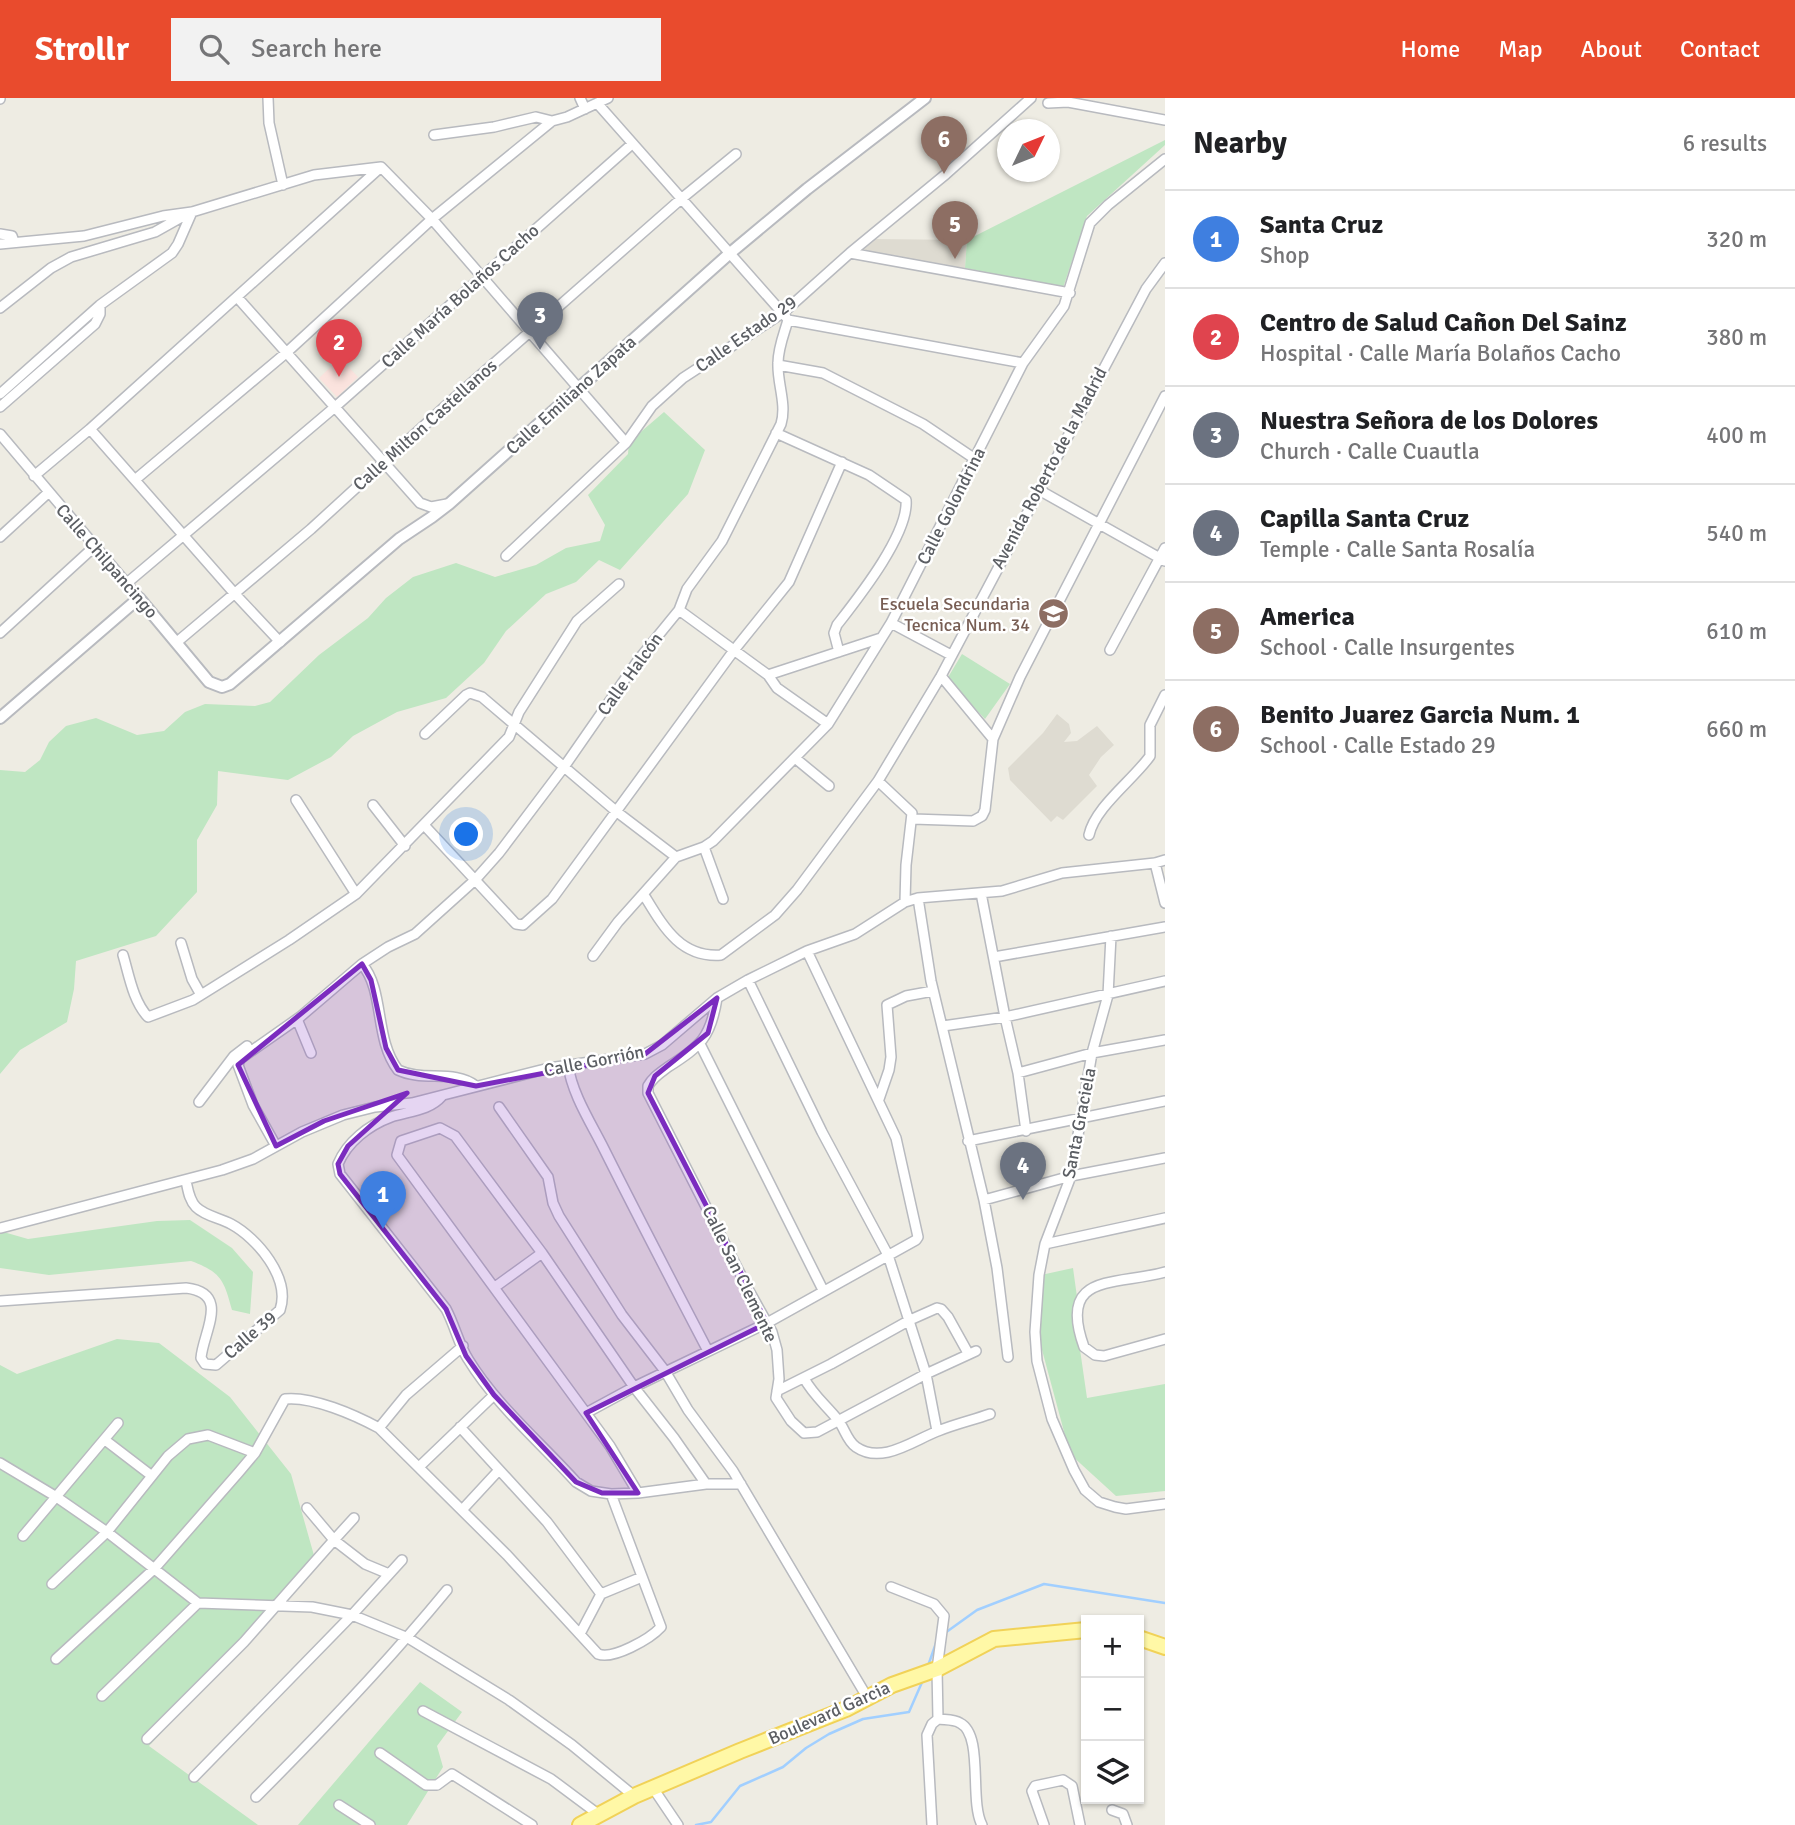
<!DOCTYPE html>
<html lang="en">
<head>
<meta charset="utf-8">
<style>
  body { margin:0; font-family:Signika,sans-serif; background:#f2f2f2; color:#202124 }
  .controls { position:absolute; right:21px; bottom:21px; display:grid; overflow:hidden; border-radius:0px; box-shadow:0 2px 5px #0004 }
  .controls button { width:63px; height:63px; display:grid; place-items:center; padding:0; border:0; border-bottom:2px solid #e0e0e0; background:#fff; color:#202124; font:35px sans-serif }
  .compass { position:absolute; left:997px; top:21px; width:63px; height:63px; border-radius:50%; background:#fff; box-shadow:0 2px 5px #0004; rotate:47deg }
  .you { position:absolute; left:467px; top:737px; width:24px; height:24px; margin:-18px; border:5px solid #fff; border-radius:50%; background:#1a73e8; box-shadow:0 0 0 10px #1a73e833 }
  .badge { display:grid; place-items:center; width:46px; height:46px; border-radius:50%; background:#e94b2d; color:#fff; font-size:23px; font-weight:700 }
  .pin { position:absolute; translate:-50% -58px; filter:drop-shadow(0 2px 4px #0008) }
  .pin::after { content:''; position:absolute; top:37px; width:24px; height:21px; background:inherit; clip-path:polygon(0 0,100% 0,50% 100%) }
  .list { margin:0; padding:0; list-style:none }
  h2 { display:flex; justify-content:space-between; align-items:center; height:91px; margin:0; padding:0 28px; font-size:30px }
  h2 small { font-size:23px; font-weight:400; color:#757577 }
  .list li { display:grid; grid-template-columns:46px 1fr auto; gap:21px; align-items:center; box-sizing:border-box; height:98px; padding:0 28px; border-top:2px solid #e0e0e0 }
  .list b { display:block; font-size:26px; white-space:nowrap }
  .list p { margin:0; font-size:23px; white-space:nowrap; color:#757577 }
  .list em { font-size:23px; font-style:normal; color:#757577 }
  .icon { flex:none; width:38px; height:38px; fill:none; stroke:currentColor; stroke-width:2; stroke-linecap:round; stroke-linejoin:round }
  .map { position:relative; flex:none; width:1165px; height:1727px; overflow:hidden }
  header { display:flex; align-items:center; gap:42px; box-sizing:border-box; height:98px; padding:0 35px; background:#e94b2d; color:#fff }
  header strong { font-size:33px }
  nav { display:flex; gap:38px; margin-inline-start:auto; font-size:24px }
  .search { width:490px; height:63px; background:#f2f2f2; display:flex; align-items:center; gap:18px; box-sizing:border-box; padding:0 24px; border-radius:0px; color:#757577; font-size:26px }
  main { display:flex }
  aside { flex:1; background:#fff }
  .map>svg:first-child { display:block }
  .education { fill:#dedbd1 }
  .medical { fill:#fbe3de }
  .green { fill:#bfe6c2 }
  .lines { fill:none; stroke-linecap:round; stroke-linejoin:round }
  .stream { stroke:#a1cfff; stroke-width:2.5 }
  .minor-casing { stroke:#b8babf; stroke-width:12 }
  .tertiary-casing { stroke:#b8babf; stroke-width:14 }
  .primary-casing { stroke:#f1d258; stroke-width:18 }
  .minor { stroke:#fff; stroke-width:9 }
  .tertiary { stroke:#fff; stroke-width:10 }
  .primary { stroke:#fff8a6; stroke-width:14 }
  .marked { fill:#7b2cbf; fill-opacity:0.2; stroke:#7b2cbf; stroke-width:5; stroke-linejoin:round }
  .labels { text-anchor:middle; stroke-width:5; stroke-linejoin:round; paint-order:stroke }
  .street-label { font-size:18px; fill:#5b5e63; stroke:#fff }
  .education-label { font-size:18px; fill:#785e54; stroke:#fff; text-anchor:end }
</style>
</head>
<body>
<header>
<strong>Strollr</strong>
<div class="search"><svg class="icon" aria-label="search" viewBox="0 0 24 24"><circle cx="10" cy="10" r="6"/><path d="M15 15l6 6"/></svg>Search here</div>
<nav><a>Home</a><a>Map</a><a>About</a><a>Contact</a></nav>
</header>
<main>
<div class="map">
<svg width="1165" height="1727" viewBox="0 0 1165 1727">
  <rect width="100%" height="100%" fill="#eeece3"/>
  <path class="education" d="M873,141L967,142L965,170L848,155Z
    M1057,616L1069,626L1071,635L1064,644L1077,643L1097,628L1114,647L1101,659L1089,677L1097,688L1063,722L1057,718L1051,724L1010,682L1008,670L1043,635Z"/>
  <path class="medical" d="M340,260L358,279L337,299L319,280Z"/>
  <path class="green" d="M1165,42V47L1087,118L1063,190L965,170L967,142Z
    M664,314L705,352L688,396L620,472L599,462L576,484L546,496L506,533L484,565L446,600L397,614L353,638L331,659L288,682L218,673L217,707L197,742V794L156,838L76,863L74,891L67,924L20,952L0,976V672L25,674L40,662L49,644L66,628L96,620L137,637L164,633L185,614L205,606L255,608L270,604L319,557L368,520L386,500L413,479L456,465L495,479L536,467L566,450L600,443L605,427L588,397L628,356L629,344Z
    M962,556L1010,586L985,621L947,581Z
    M190,1122L232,1150L253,1174L250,1216L232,1212C224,1182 221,1174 191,1163L49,1177L0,1170V1133L28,1141L157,1123Z
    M1073,1170L1077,1199L1074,1210L1087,1300L1165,1286V1393L1116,1398L1070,1356L1041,1248V1177Z
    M117,1241L159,1245L230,1299L291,1376L315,1461L297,1487L149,1648L258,1727H0V1267L17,1276Z
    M420,1584L462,1614L437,1648L443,1669L407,1727H298Z"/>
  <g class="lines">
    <path class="stream" d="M945,1535L977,1512L1044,1486L1165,1505
      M929,1565L936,1545
      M696,1727L711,1724L740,1688L783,1669L806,1650L829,1636L863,1621L909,1614L923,1582"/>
    <defs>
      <path id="minor" d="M268,0L269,25L283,87
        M580,0L585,11
        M0,1V0
        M597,5L786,219
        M1048,5L1068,4L1165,22
        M434,37L494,29L536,19L552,23L567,19L608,0
        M381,69L432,121L626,345
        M0,136L12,138L14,144
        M0,146L84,138L163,118L192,114L314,77L381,69
        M850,155L1070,195
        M237,199L420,405L431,409L447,406
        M0,210L51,170L71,159L155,134L187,116
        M788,222L1023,265
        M778,267L823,275L923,326L975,361
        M0,296L100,207L172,155L178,146L192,114
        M0,309L95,226L100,216V207
        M90,331L235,496L280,544
        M776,335L869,377L906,402C909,436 858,500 837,527L834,535L839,554
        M0,336L139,500
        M34,378L90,331L381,69
        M136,381L286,255L432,121L552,23
        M1039,392L1165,463
        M0,439L49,394
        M506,458L626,345L652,308L683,280L784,214L850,155L946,76L1031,0
        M127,485L335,309L632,46
        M679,512L768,577L777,590L828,626
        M891,525L951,557
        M0,535L94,449
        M177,544L311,431L451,303L681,101L736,56
        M1110,552L1165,450
        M768,577L881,540
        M941,578L993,641
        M425,636L466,597L470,595L482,599L617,714L676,759
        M795,660L829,688
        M878,683L912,715L906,767L905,804
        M296,702L356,796
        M373,707L405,748
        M913,721L973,723L982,718L985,712L993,641L1020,579L1165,298
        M424,727L516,826L523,827L552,801L735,551L789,484L842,364
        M1089,737C1095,709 1133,682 1150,658V627L1165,597
        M704,749L723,801
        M1155,765L1165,805
        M981,795L1005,919L1018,975L1026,1033
        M644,797C663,828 680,860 721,857L775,817L797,792L878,683L941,578L1146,191L1165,165
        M918,800L931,883L984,1102L997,1170L1008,1259
        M1111,838L1108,897L1092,955L1071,1078L1045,1146L1039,1177L1035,1234L1037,1263L1052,1321L1074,1372L1085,1392L1099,1404L1115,1409L1126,1411L1165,1406
        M181,845L192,881L201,897
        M123,857C129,877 133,903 148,919L193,902L289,842L356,796L509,639L519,614L577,523L619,486
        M593,858L618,824L676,759L704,749L713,743L828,626L891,525L1023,265L1064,208L1090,125L1108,107L1165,61
        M994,859L1165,829
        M362,866C385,893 374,941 398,972C423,984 454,971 476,988
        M748,882L822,1034L888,1157L926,1276L937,1333
        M717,900C711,939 701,948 668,969C660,975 653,979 648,988V995L748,1191L772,1234L777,1252L779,1281L776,1300L791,1323L804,1335L817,1334L926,1276L976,1253
        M297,921L311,955
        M943,928L1005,919L1165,883
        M700,946L823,1192
        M568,967C572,996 591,1025 604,1051C638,1119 673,1186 708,1253
        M1018,975L1092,955L1165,942
        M442,998C429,1013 409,1013 391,1019C369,1027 347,1044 338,1066L340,1076L446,1211C455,1228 459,1247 468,1261C496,1307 540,1344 576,1384L591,1393L611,1396L638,1395L706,1386H741
        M879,1001L889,972L891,959L887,907L906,898L933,893
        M199,1004L234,958L247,948
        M499,1009L548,1079L553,1105L559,1118L622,1217L665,1273L688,1312L733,1373L867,1599
        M968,1043L1165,1003
        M276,1048L253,1007L238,967L240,961L300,919L362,866L388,849L415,836L475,782L499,755L564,669L639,561L679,512L687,491L722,443L781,326C787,306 777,285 778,265C778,250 784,236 788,222
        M984,1102L1071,1078L1165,1060
        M1,1130L222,1072L253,1061L302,1034L343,1017L375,1009L412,1005L549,970L645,956L662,947L717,900L748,882L807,853L855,836L905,804L918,800L1002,793L1062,775L1155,765L1165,762
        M1045,1146L1165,1120
        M1165,1174C1115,1188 1057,1174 1084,1249L1095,1257L1104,1258L1165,1241
        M495,1189L542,1155
        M0,1203L186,1190C231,1195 203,1234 201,1260L205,1266L216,1267L280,1212C291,1180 257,1140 231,1126C220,1120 205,1118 196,1109C189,1102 188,1092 186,1083
        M804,1280C813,1297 826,1307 838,1322C845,1331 847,1343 856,1349C882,1367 914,1342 938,1333C955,1326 973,1322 990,1316
        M777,1293L831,1266L910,1222L937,1210L941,1211L948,1219L968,1255
        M586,1315L634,1289L767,1225L916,1142L918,1139L896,1040L807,853
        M460,1329L547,1424L601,1496
        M379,1330L406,1297L463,1248
        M105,1342L152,1378
        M0,1365L55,1398L107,1434L198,1505L312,1509L352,1517L408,1540L509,1602L572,1647L634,1698
        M420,1368L494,1297
        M638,1395L610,1348L397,1057L401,1043L440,1030L455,1038L542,1155L634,1289L674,1340L706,1386
        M462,1412L499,1372
        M354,1420L334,1442L365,1466L389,1476
        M23,1438L118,1325
        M52,1486L107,1434L168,1358L188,1341L208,1337L255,1355
        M891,1489L934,1506L944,1518L937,1571L938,1621L932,1626L927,1637L932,1727
        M601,1496L642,1479
        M581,1534L601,1496
        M56,1561L154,1471L239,1374L255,1355L285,1301C312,1298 355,1317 379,1330L507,1457L598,1556C613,1562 650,1541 661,1529L611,1396
        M102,1598L198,1505
        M423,1613L551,1681L598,1716
        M938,1621C945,1622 954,1621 960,1625C984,1637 969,1703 982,1727
        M147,1641L244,1544L334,1442L307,1410
        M380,1655L426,1687H437L452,1676L532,1727
        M194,1679L352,1517L402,1462
        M653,1690L678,1727
        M256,1699C323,1632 387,1565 447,1492
        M339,1707L370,1727
        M1112,1712L1123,1716L1127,1727
        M1044,1727L1032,1693L1035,1688L1063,1682L1072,1688L1080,1727"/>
      <path id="tertiary" d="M0,620L139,500L209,584L222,589L230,586L399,441L432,419L449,406L729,156L807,91L925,0"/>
      <path id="primary" d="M1139,1540L1165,1549
        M580,1727L634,1698L740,1653L846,1611L892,1587L937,1571L994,1541L1086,1532"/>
    </defs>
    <use href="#minor" class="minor-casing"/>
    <use href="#tertiary" class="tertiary-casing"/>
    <use href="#primary" class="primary-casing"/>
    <use href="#minor" class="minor"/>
    <use href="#tertiary" class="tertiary"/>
    <use href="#primary" class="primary"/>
  </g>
  <path class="marked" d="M362,866L371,882L386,950L398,972L476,988L645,956L717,900L708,935L655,978L648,995L767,1225L586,1315L638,1395H602L576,1384L494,1297L466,1258L446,1211L340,1076L338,1066L348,1048L407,995L324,1023L276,1048L238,967Z"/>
  <defs>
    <symbol id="school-disc" viewBox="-11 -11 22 22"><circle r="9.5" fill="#8d6e63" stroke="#fff"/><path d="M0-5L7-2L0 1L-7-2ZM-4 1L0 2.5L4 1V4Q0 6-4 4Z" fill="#fff"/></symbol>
  </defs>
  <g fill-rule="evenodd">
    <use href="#school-disc" x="1036" y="498" width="35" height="35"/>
  </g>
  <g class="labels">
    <g class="street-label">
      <text transform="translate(460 198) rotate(-42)" y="6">Calle María Bolaños Cacho</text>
      <text transform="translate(746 236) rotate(-35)" y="6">Calle Estado 29</text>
      <text transform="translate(571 297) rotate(-42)" y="6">Calle Emiliano Zapata</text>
      <text transform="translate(425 327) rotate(-42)" y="6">Calle Milton Castellanos</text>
      <text transform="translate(1049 370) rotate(-62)" y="6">Avenida Roberto de la Madrid</text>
      <text transform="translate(951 408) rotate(-63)" y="6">Calle Golondrina</text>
      <text transform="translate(107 463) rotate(49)" y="6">Calle Chilpancingo</text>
      <text transform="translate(630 576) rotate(-54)" y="6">Calle Halcón</text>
      <text transform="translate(594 963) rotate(-11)" y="6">Calle Gorrión</text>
      <text transform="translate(1079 1025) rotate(-79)" y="6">Santa Graciela</text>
      <text transform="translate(740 1176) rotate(64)" y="6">Calle San Clemente</text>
      <text transform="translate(250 1237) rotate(-41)" y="6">Calle 39</text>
      <text transform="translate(829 1615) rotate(-24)" y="6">Boulevard Garcia</text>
    </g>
    <g class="education-label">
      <text x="1030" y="512">Escuela Secundaria<tspan x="1030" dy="21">Tecnica Num. 34</tspan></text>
    </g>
  </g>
</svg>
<div class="controls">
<button>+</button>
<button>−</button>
<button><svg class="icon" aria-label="layers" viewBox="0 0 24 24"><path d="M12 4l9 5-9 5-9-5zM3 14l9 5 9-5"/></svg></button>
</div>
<svg class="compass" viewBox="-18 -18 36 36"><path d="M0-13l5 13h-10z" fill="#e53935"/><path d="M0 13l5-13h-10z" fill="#757577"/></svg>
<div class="you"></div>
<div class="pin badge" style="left:383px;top:1131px;background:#3f7fe0">1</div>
<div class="pin badge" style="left:339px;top:279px;background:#e0444e">2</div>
<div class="pin badge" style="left:540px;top:252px;background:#6b7280">3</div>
<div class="pin badge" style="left:1023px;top:1102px;background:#6b7280">4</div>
<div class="pin badge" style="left:955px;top:161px;background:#8d6e63">5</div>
<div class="pin badge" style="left:944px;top:76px;background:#8d6e63">6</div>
</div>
<aside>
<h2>Nearby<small>6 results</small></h2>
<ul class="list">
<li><span class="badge" style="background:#3f7fe0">1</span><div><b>Santa Cruz</b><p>Shop</p></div><em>320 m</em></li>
<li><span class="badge" style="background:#e0444e">2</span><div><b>Centro de Salud Cañon Del Sainz</b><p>Hospital · Calle María Bolaños Cacho</p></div><em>380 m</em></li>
<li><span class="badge" style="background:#6b7280">3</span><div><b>Nuestra Señora de los Dolores</b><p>Church · Calle Cuautla</p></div><em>400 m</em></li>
<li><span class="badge" style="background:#6b7280">4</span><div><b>Capilla Santa Cruz</b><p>Temple · Calle Santa Rosalía</p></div><em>540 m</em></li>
<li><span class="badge" style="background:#8d6e63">5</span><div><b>America</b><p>School · Calle Insurgentes</p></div><em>610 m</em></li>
<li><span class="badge" style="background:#8d6e63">6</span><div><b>Benito Juarez Garcia Num. 1</b><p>School · Calle Estado 29</p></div><em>660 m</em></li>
</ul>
</aside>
</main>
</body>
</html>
